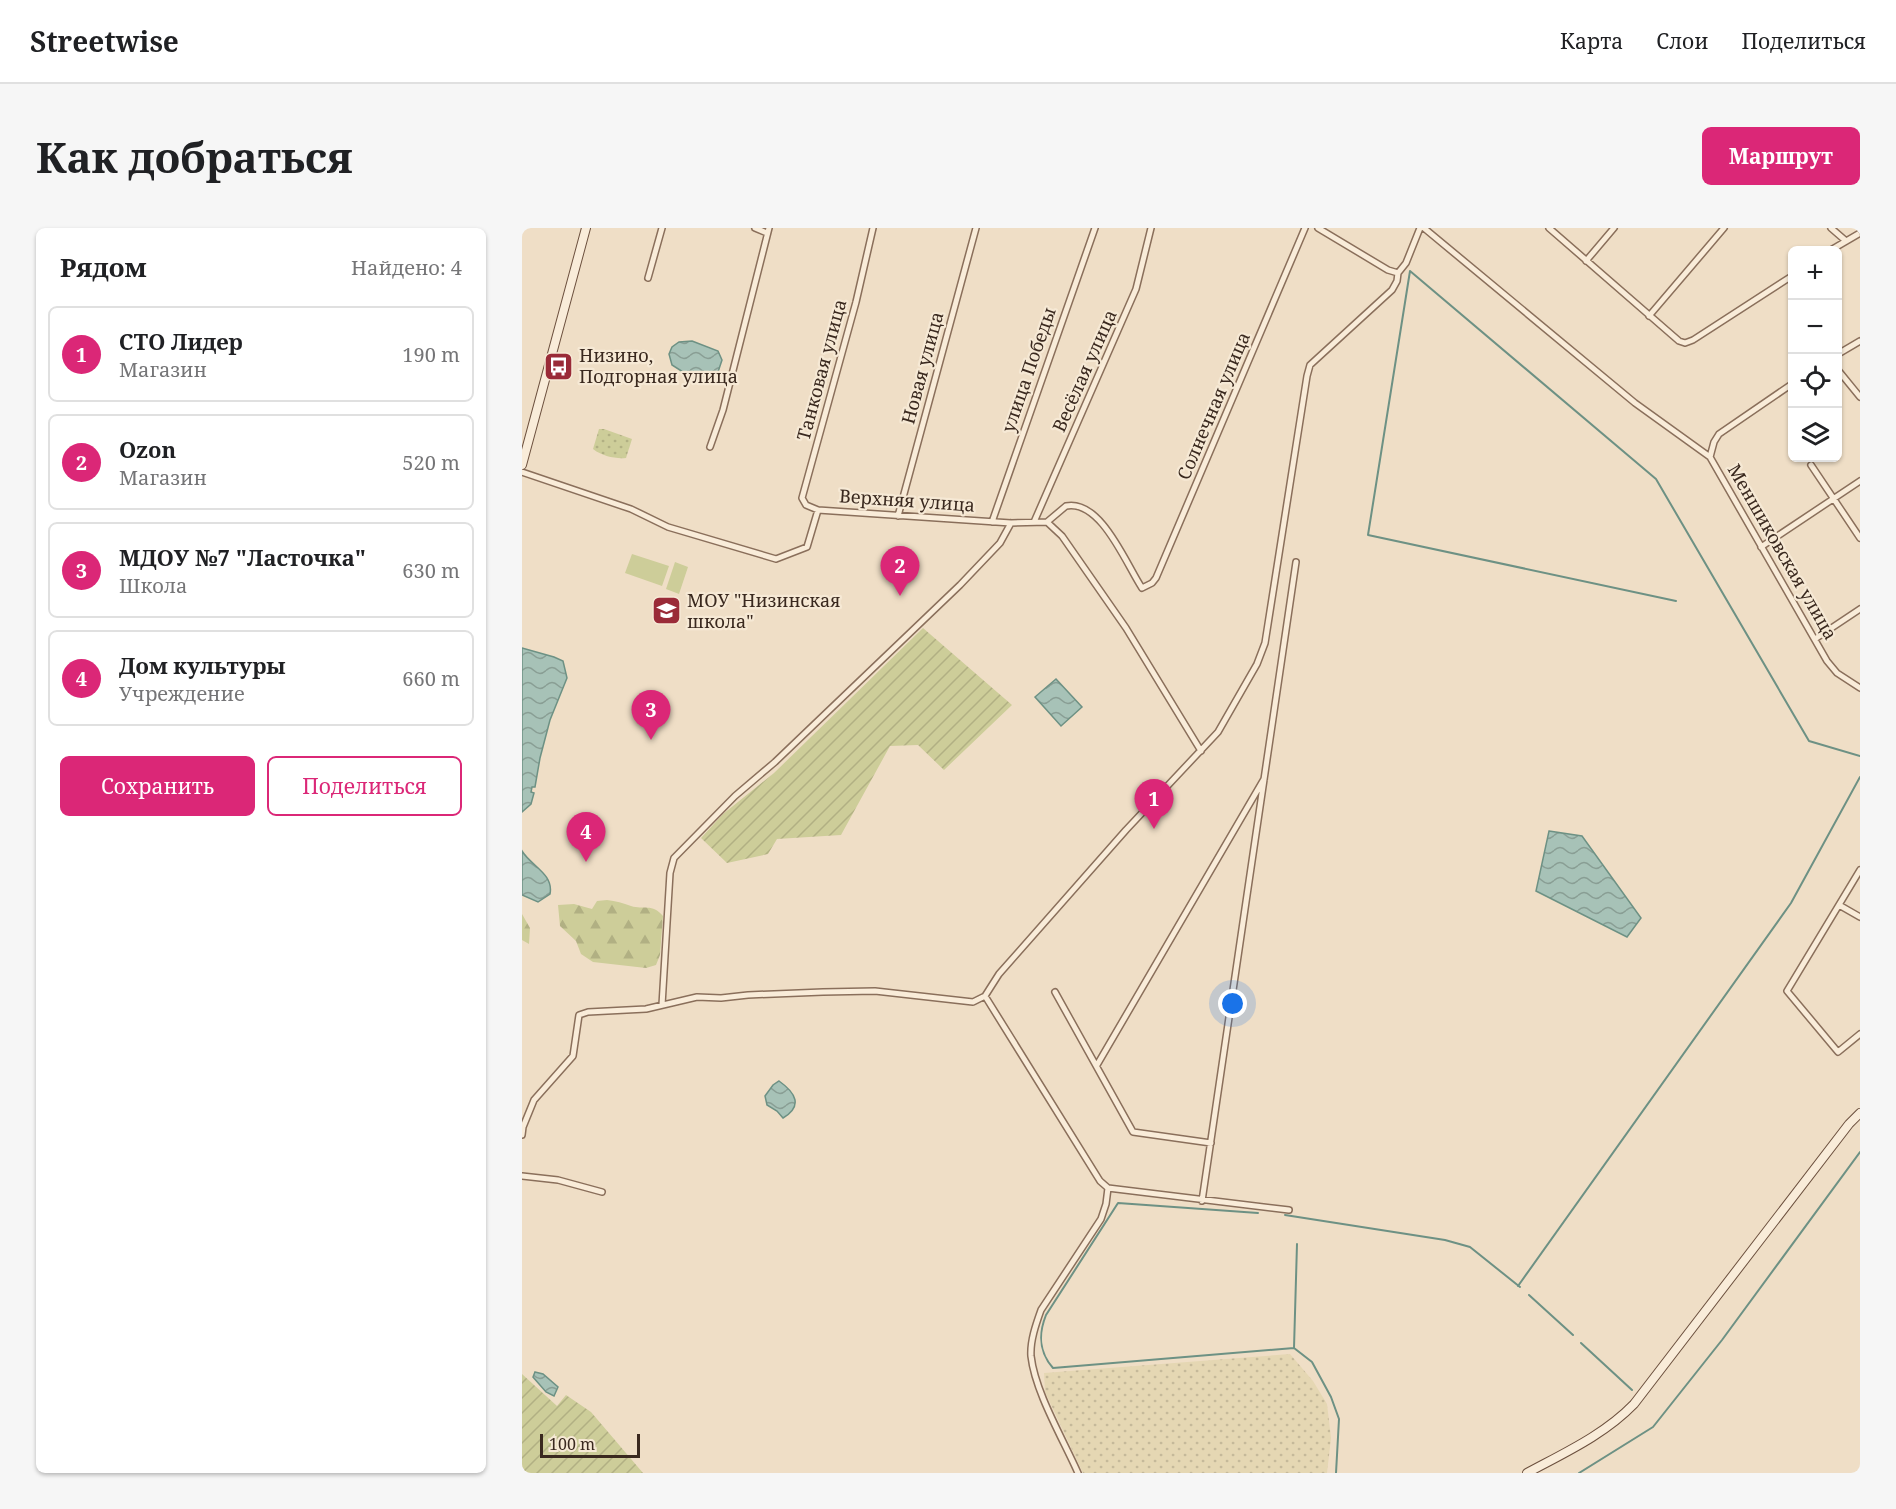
<!DOCTYPE html>
<html lang="ru">
<head>
<meta charset="utf-8">
<style>
  body { margin:0; font-family:"Noto Serif",serif; background:#f6f6f6; color:#202124 }
  .controls { position:absolute; right:18px; top:18px; display:grid; overflow:hidden; border-radius:9px; box-shadow:0 2px 4px #0004 }
  .controls button { width:54px; height:54px; display:grid; place-items:center; padding:0; border:0; border-bottom:2px solid #e0e0e0; background:#fff; color:#202124; font:30px sans-serif }
  .scale { position:absolute; left:18px; bottom:15px; width:100px; box-sizing:border-box; padding-left:6px; border:3px solid #3a291f; border-top:0; font-size:16px; line-height:21px; white-space:nowrap; color:#3a291f; -webkit-text-stroke:4px #f6e9d5; paint-order:stroke }
  .you { position:absolute; left:711px; top:776px; width:21px; height:21px; margin:-15px; border:4px solid #fff; border-radius:50%; background:#1a73e8; box-shadow:0 0 0 9px #1a73e833 }
  .badge { display:grid; place-items:center; width:39px; height:39px; border-radius:50%; background:#db2777; color:#fff; font-size:20px; font-weight:700 }
  .pin { position:absolute; translate:-50% -50px; filter:drop-shadow(0 2px 3px #0008) }
  .pin::after { content:''; position:absolute; top:32px; width:21px; height:18px; background:inherit; clip-path:polygon(0 0,100% 0,50% 100%) }
  .list { margin:0; padding:0; list-style:none }
  h2 { display:flex; justify-content:space-between; align-items:center; height:78px; margin:0; padding:0 24px; font-size:26px }
  h2 small { font-size:20px; font-weight:400; color:#757577 }
  .list li { display:grid; grid-template-columns:39px 1fr auto; gap:18px; align-items:center; box-sizing:border-box; height:96px; margin:0 12px 12px; padding:0 12px; border:2px solid #e0e0e0; border-radius:9px }
  .list b { display:block; font-size:22px; white-space:nowrap }
  .list p { margin:0; font-size:20px; white-space:nowrap; color:#757577 }
  .list em { font-size:20px; font-style:normal; color:#757577 }
  .actions { display:flex; gap:12px; padding:18px 24px }
  .actions a { flex:1; padding:14px 0; border:2px solid #db2777; border-radius:9px; text-align:center; font-size:21px; color:#db2777 }
  .actions .main { background:#db2777; color:#fff }
  .icon { flex:none; width:33px; height:33px; fill:none; stroke:currentColor; stroke-width:2; stroke-linecap:round; stroke-linejoin:round }
  .map { position:relative; flex:none; width:1338px; height:1245px; overflow:hidden; border-radius:9px }
  header { display:flex; align-items:center; gap:36px; box-sizing:border-box; height:84px; padding:0 30px; background:#fff; border-bottom:2px solid #e0e0e0 }
  header strong { font-size:28px }
  nav { display:flex; gap:33px; margin-inline-start:auto; font-size:21px }
  .intro { display:flex; align-items:center; justify-content:space-between; box-sizing:border-box; height:144px; padding:0 36px }
  h1 { margin:0; font-size:42px }
  .button { padding:15px 27px; border-radius:9px; background:#db2777; color:#fff; font-size:21px; font-weight:700 }
  main { display:flex; gap:36px; padding:0 36px }
  aside { flex:1; background:#fff; border-radius:9px; box-shadow:0 2px 4px #0004 }
  .map>svg:first-child { display:block }
  .farmland { fill:url(#farmland-dots) }
  .grass { fill:#cdcd99 }
  .forest { fill:url(#forest-firs) }
  .park { fill:url(#park-dots) }
  .garden { fill:url(#garden-furrows) }
  .water { fill:url(#water-waves); stroke:#6d9184; stroke-width:1.5 }
  .lines { fill:none; stroke-linecap:round; stroke-linejoin:round }
  .stream { stroke:#6d9184; stroke-width:2 }
  .street-casing { stroke:#8a6f5b; stroke-width:8 }
  .secondary-casing { stroke:#6c503e; stroke-width:10 }
  .street { stroke:#f9ecd9; stroke-width:5 }
  .secondary { stroke:#f9ecd9; stroke-width:8 }
  .labels { text-anchor:middle; stroke-width:4.5; stroke-linejoin:round; paint-order:stroke }
  .poi-label { font-size:18px; fill:#3a291f; stroke:#f6e9d5; text-anchor:start }
  .street-label { font-size:18px; fill:#3a291f; stroke:#f6e9d5 }
</style>
</head>
<body>
<header>
<strong>Streetwise</strong>
<nav><a>Карта</a><a>Слои</a><a>Поделиться</a></nav>
</header>
<div class="intro"><h1>Как добраться</h1><a class="button">Маршрут</a></div>
<main>
<aside>
<h2>Рядом<small>Найдено: 4</small></h2>
<ul class="list">
<li><span class="badge">1</span><div><b>СТО Лидер</b><p>Магазин</p></div><em>190 m</em></li>
<li><span class="badge">2</span><div><b>Ozon</b><p>Магазин</p></div><em>520 m</em></li>
<li><span class="badge">3</span><div><b>МДОУ №7 &quot;Ласточка&quot;</b><p>Школа</p></div><em>630 m</em></li>
<li><span class="badge">4</span><div><b>Дом культуры</b><p>Учреждение</p></div><em>660 m</em></li>
</ul>
<div class="actions"><a class="main">Сохранить</a><a>Поделиться</a></div>
</aside>
<div class="map">
<svg width="1338" height="1245" viewBox="0 0 1338 1245">
  <defs>
    <pattern id="farmland-dots" width="8" height="8" patternUnits="userSpaceOnUse" patternTransform="scale(1.5)"><rect width="8" height="8" fill="#e5d7b3"/><path d="M2 2h.1M6 6h.1" fill="none" stroke="#c5b99a" stroke-width="1.8" stroke-linecap="round"/></pattern>
    <pattern id="forest-firs" width="22" height="20" patternUnits="userSpaceOnUse" patternTransform="scale(1.5)"><rect width="22" height="20" fill="#cdcd99"/><path d="M5 1l3.5 6h-7zM16 11l3.5 6h-7z" fill="#b1b083"/></pattern>
    <pattern id="park-dots" width="8" height="8" patternUnits="userSpaceOnUse" patternTransform="scale(1.5)"><rect width="8" height="8" fill="#cdcd99"/><path d="M2 2h.1M6 6h.1" fill="none" stroke="#b1b083" stroke-width="1.8" stroke-linecap="round"/></pattern>
    <pattern id="garden-furrows" width="10" height="10" patternUnits="userSpaceOnUse" patternTransform="scale(1.5)"><rect width="10" height="10" fill="#cdcd99"/><path d="M-1 1l2-2M0 10L10 0M9 11l2-2" fill="none" stroke="#b1b083"/></pattern>
    <pattern id="water-waves" width="16" height="10" patternUnits="userSpaceOnUse" patternTransform="scale(1.5)"><rect width="16" height="10" fill="#a7c2b7"/><path d="M0 5q4-4 8 0t8 0" fill="none" stroke="#899e94"/></pattern>
  </defs>
  <rect width="100%" height="100%" fill="#efdec6"/>
  <path class="farmland" d="M768,1126L791,1153L805,1176L809,1210L805,1245H561L523,1164L522,1145Z"/>
  <path class="grass" d="M110,326L147,338L140,358L103,345Z
    M153,334L166,339L157,366L144,361Z"/>
  <path class="forest" d="M85,672C94,673 101,675 109,678C122,682 130,675 141,688L138,727L134,737L124,740L71,734L59,726L54,713L38,698L36,677L52,676L70,681L75,673Z
    M0,686L8,700L7,716L0,712Z"/>
  <path class="park" d="M77,201H82L110,211L104,230C93,231 80,228 71,221Z"/>
  <path class="garden" d="M401,400L490,477L422,542L396,517L368,518L319,607L255,611L246,626L205,635L179,610L201,586L252,545Z
    M0,1146L35,1178L44,1167L69,1184L121,1245H0Z"/>
  <path class="water" d="M170,113L196,123L200,132L196,144L188,149L161,144L150,137L147,126L150,119L157,114Z
    M0,420L32,429L41,433L45,450L28,492L18,530L13,559H10L9,564L12,565L9,576L0,584Z
    M534,451L560,479L539,498L513,469Z
    M1027,603L1060,608L1119,690L1105,709L1014,663Z
    M0,623C9,638 32,646 28,666L16,674L0,667Z
    M257,853C274,865 281,878 261,890L255,883L245,877L243,868L251,857Z
    M13,1144L21,1146L36,1159L32,1168L24,1164L11,1149Z"/>
  <g class="lines">
    <path class="stream" d="M1154,373L846,307L888,43L1134,251L1287,513L1338,528
      M736,985L596,975L524,1087C516,1107 517,1124 531,1140L772,1120L790,1134L809,1169L817,1191L814,1245
      M763,987L923,1012L948,1019L998,1059
      M996,1058L1269,675L1338,549
      M1007,1067L1051,1107
      M1059,1115L1110,1162
      M772,1120L775,1016
      M1057,1245L1131,1199L1200,1112L1338,924"/>
    <defs>
      <path id="street" d="M233,0L245,5
        M351,0L334,74L280,270L284,277L296,282L489,295L525,294L544,278C579,271 604,336 620,360L630,355L634,350L783,0
        M796,0L866,42L876,45L884,35L898,0
        M902,0L1113,175L1188,229
        M1027,0L1157,113L1163,115L1171,112L1270,48
        M1309,0L1324,13
        M1309,22L1338,5
        M1064,33L1092,0
        M126,50L140,0
        M1127,88L1202,0
        M1316,126L1338,113
        M1316,142L1338,169
        M1270,156L1197,206L1192,214L1188,229L1305,433L1315,445L1338,460
        M188,219L201,182L247,0
        M1289,237L1338,310
        M0,244L109,281L146,299L254,331L285,319L296,282
        M376,288L454,0
        M470,294L573,0
        M512,294L614,61L629,0
        M525,294L540,308L604,400L679,523
        M1239,319L1338,253
        M1293,411L1338,381
        M1338,642L1265,763L1316,824L1338,806
        M1317,677L1338,689
        M533,764L611,904L689,915
        M463,768L578,953L586,960L584,976L579,991L519,1082C514,1096 508,1113 509,1128C513,1164 541,1211 556,1245
        M140,777L148,645L152,630L213,568L253,534L438,357L478,315L489,295
        M575,837L742,551
        M0,907L1,899L12,872L51,828L57,787L66,784L124,781L175,769L199,770L226,767L301,764L353,763L451,774L463,768L477,746L604,602L696,504L735,436L743,415L785,148L788,137L870,62L875,53L876,45
        M0,948L36,952L80,964
        M586,960L767,982
        M680,973L774,334"/>
      <path id="secondary" d="M0,237L64,0
        M1005,1245C1042,1225 1082,1207 1112,1176L1327,896L1338,885"/>
    </defs>
    <use href="#street" class="street-casing"/>
    <use href="#secondary" class="secondary-casing"/>
    <use href="#street" class="street"/>
    <use href="#secondary" class="secondary"/>
  </g>
  <defs>
    <symbol id="bus-square" viewBox="-11 -11 22 22"><rect x="-9" y="-9" width="18" height="18" rx="4" fill="#9a2b38" stroke="#f6e9d5"/><path d="M-5-6H5V4H4V6H2V4H-2V6H-4V4H-5ZM-3.5-4V0h7V-4ZM-3.5 1.2v1.5H-2V1.2ZM2 1.2v1.5H3.5V1.2Z" fill="#fff"/></symbol>
    <symbol id="school-square" viewBox="-11 -11 22 22"><rect x="-9" y="-9" width="18" height="18" rx="4" fill="#9a2b38" stroke="#f6e9d5"/><path d="M0-5L7-2L0 1L-7-2ZM-4 1L0 2.5L4 1V4Q0 6-4 4Z" fill="#fff"/></symbol>
  </defs>
  <g fill-rule="evenodd">
    <use href="#bus-square" x="20" y="122" width="33" height="33"/>
    <use href="#school-square" x="128" y="366" width="33" height="33"/>
  </g>
  <g class="labels">
    <g class="poi-label">
      <text x="57" y="134">Низино,<tspan x="57" dy="21">Подгорная улица</tspan></text>
      <text x="165" y="379">МОУ "Низинская<tspan x="165" dy="21">школа"</tspan></text>
    </g>
    <g class="street-label">
      <text transform="translate(401 140) rotate(-75)" y="6">Новая улица</text>
      <text transform="translate(300 142) rotate(-75)" y="6">Танковая улица</text>
      <text transform="translate(507 142) rotate(-71)" y="6">улица Победы</text>
      <text transform="translate(563 143) rotate(-66)" y="6">Весёлая улица</text>
      <text transform="translate(692 178) rotate(-67)" y="6">Солнечная улица</text>
      <text transform="translate(385 273) rotate(4)" y="6">Верхняя улица</text>
      <text transform="translate(1260 324) rotate(60)" y="6">Меншиковская улица</text>
    </g>
  </g>
</svg>
<div class="controls">
<button>+</button>
<button>−</button>
<button><svg class="icon" aria-label="locate" viewBox="0 0 24 24"><circle cx="12" cy="12" r="6"/><path d="M12 2v4M12 18v4M2 12h4M18 12h4"/></svg></button>
<button><svg class="icon" aria-label="layers" viewBox="0 0 24 24"><path d="M12 4l9 5-9 5-9-5zM3 14l9 5 9-5"/></svg></button>
</div>
<div class="scale">100 m</div>
<div class="you"></div>
<div class="pin badge" style="left:632px;top:601px">1</div>
<div class="pin badge" style="left:378px;top:368px">2</div>
<div class="pin badge" style="left:129px;top:512px">3</div>
<div class="pin badge" style="left:64px;top:634px">4</div>
</div>
</main>
</body>
</html>
